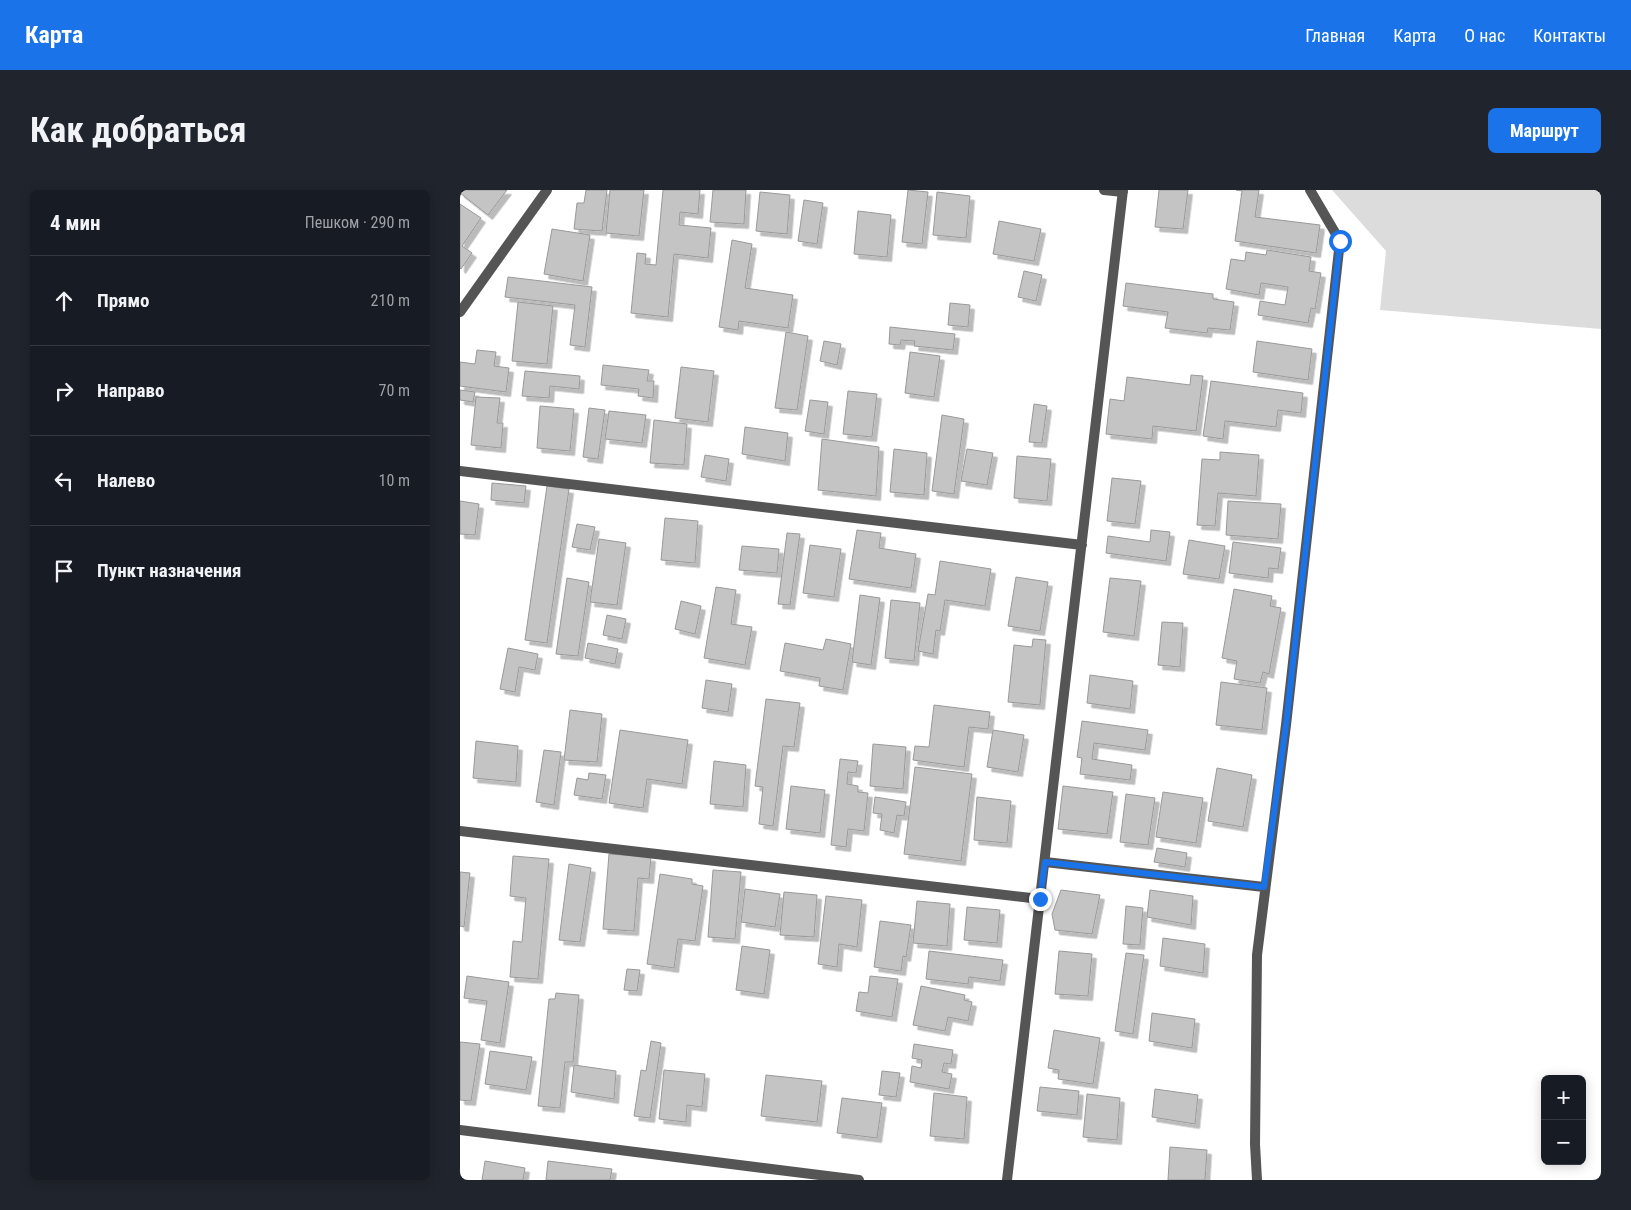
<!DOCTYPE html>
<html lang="ru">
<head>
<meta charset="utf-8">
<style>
  body { margin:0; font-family:"Roboto Condensed",sans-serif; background:#20242c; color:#f1f3f6 }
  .controls { position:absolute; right:15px; bottom:15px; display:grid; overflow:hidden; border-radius:8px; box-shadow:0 2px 12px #0003 }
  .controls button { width:45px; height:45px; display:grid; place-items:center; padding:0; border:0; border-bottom:1px solid #363941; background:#171b24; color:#f1f3f6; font:25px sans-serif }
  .stop { position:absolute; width:15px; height:15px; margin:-11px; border:4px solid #1a73e8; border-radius:50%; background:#fff }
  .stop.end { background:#1a73e8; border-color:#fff; box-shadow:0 1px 5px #0008 }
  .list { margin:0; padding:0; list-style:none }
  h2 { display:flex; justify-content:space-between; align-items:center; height:65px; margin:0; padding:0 20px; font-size:21px }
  h2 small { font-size:16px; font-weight:400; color:#9ea1a6 }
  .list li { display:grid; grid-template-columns:32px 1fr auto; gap:15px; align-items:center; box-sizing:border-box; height:90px; padding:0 20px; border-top:1px solid #363941 }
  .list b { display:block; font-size:19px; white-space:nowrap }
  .list em { font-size:16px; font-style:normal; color:#9ea1a6 }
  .icon { flex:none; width:28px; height:28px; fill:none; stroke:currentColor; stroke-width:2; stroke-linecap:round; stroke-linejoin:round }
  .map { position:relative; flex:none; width:1141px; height:990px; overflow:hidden; border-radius:8px }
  header { display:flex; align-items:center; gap:30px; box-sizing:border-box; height:70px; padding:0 25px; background:#1a73e8; color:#fff }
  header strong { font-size:24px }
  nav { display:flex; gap:28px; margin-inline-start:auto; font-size:18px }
  .intro { display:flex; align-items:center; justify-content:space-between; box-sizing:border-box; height:120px; padding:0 30px }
  h1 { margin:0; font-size:35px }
  .button { padding:12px 22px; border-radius:8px; background:#1a73e8; color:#fff; font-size:18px; font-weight:700 }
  main { display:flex; gap:30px; padding:0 30px }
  aside { flex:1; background:#171b24; border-radius:8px; box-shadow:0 2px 12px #0003 }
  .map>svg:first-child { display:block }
  .green { fill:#dcdcdc }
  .building { fill:#c4c4c4; stroke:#999; filter:url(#shadow) }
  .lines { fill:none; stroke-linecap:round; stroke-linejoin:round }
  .street { stroke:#555; stroke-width:10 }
  .route { stroke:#1a73e8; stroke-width:6 }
</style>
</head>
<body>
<header>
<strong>Карта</strong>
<nav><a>Главная</a><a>Карта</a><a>О нас</a><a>Контакты</a></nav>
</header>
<div class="intro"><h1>Как добраться</h1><a class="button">Маршрут</a></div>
<main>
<aside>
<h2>4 мин<small>Пешком · 290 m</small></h2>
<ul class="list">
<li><svg class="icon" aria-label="ahead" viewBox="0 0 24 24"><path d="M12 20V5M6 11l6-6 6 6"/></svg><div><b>Прямо</b></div><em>210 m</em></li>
<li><svg class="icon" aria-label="right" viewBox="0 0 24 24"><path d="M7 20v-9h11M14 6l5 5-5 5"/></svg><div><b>Направо</b></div><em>70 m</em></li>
<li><svg class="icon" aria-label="left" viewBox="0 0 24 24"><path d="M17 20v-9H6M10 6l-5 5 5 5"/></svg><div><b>Налево</b></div><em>10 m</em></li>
<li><svg class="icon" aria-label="arrive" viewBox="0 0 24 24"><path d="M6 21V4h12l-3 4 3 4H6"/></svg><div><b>Пункт назначения</b></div></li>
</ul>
</aside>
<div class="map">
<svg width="1141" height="990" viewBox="0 0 1141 990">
  <defs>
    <filter id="shadow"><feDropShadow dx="4.5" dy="4.5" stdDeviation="0" flood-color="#0004"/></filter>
  </defs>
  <rect width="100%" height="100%" fill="#fff"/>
  <path class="green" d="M872,0H1141V139L920,120L926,61Z"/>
  <path class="building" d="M0,0H47L28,25L0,3Z
    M126,0H147L142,41L114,39L117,13H124Z
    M150,0H184L179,46L146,43Z
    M203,0H240L238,24L220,22L219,35L251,38L248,68L214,64L208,127L171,123L177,63L186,64L185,74L196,75Z
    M253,0H286L284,34L250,32Z
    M448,0L468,2L462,54L442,52Z
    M699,0H728L723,39L695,37Z
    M776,0H799L795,27L860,35L856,63L775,51L782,1Z
    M300,2L330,5L327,44L296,41Z
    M477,2L510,6L506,48L473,45Z
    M344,10L363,13L357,54L338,51Z
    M0,14L21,28L2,56L12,63L1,79L0,78Z
    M398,21L431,25L427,67L394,64Z
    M539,31L581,39L574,71L533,64Z
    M92,39L130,45L123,91L84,84Z
    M272,50L292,54L285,98L333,105L328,138L279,131L278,140L259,137Z
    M807,60L851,67L849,81L861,83L855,119L851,118L848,133L798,125L800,111L825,115L828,97L801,93L799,105L766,99L771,69L785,71L786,62L806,65Z
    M564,81L582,85L576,111L558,107Z
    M48,87L132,97L125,157L110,155L115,115L45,107Z
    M666,93L753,104V109L774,112L770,140L748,138L747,143L705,138L708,122L663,116Z
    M58,112L93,116L87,174L52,171Z
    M490,113L510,115L508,137L488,135Z
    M430,137L495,144L493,160L454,156L455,151L441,150L440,155L429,154Z
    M326,142L348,146L337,220L315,218Z
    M364,151L381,154L377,175L360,171Z
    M797,151L852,159L848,190L793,182Z
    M17,160L36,162L34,176L49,178L46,202L0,196V172L15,174Z
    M450,162L480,166L474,207L445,203Z
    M143,175L189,180L187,191H194L193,208L178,206L179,199L141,195Z
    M221,177L254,181L248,232L215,228Z
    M65,181L120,186L119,199L90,196L89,208L62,206Z
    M731,185L743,186L736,241L693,236L692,249L646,244L650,209L664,211L667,187L730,195Z
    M751,191L843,203L841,223L818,220L816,237L765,231L763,249L743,246Z
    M0,200L15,202L13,212L0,210Z
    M388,201L417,204L412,247L383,244Z
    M16,207L40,208L37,233H43L41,258L11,255Z
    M350,210L368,212L364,244L345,241Z
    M574,214L587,216L582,253L569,252Z
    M80,216L114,219L110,261L77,258Z
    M129,218L145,220L138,269L123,267Z
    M149,221L186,225L182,253L145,249Z
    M482,225L504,229L494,304L472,301Z
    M194,230L227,234L224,275L190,273Z
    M285,237L328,243L325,271L282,264Z
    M362,249L419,257L416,306L358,300Z
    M434,259L467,263L464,305L430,302Z
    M507,259L533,263L527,295L501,291Z
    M760,262L799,265L796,306L758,303L755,336L737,335L742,269L760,270Z
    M245,265L269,269L266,291L241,287Z
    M557,266L591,269L587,311L554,308Z
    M652,288L681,291L675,334L647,331Z
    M32,293L66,296L64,313L31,310Z
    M87,296L109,299L87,453L65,450Z
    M0,311L19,314L15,345L0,344Z
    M768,311L821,314L818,349L766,345Z
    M205,328L238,331L235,373L201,370Z
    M117,334L135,337L130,360L112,357Z
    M397,340L421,343L419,358L456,364L451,398L389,389Z
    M691,340L710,342L706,371L646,363L648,346L690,352Z
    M327,343L340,344L330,415L318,414Z
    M139,349L166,353L157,415L130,412Z
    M729,350L765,356L759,389L723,384Z
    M773,352L821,358L818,379L809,378L808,388L769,383Z
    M350,355L381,359L374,407L343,403Z
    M282,356L319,359L317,383L279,380Z
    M480,371L531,379L525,416L485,410L480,441L476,440L473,464L458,461L468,404L475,405Z
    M556,387L588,392L580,441L548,436Z
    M107,388L129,392L118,466L96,464Z
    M650,388L681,391L674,446L643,442Z
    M256,397L276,400L271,434L292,437L285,475L244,468Z
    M774,399L812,406L810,416L821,418L809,484L803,482L800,493L774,489L777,471L762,468Z
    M400,405L420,408L411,475L392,472Z
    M431,410L460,413L454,471L425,468Z
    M221,411L241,416L235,444L215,439Z
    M147,425L166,429L162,449L143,445Z
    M702,432L723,433L720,477L698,475Z
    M366,449L391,454L383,500L359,496L360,488L320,481L325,453L363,460Z
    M573,449L586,450L580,515L548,512L554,455L572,457Z
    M128,453L158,459L155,474L125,468Z
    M48,458L78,464L75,480L59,477L55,502L40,499Z
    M630,485L673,491L670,519L627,513Z
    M246,490L272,494L268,522L242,518Z
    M761,492L807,498L802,540L756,535Z
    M306,509L340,513L334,557L323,556L313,636L299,634L303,597L295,596Z
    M474,515L530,522L528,539L509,537L504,577L453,570L455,556L469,557Z
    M110,520L142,524L137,572L104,570Z
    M622,531L688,540L685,560L634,553L632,569L672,575L670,590L620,584L622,568L617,567Z
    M160,540L228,550L222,594L187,589L183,618L149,613Z
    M533,540L564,545L558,582L527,577Z
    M16,551L58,556L56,592L13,588Z
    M413,554L446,557L443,599L410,596Z
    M84,560L101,562L94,615L76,612Z
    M380,569L398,571L396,583L388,582L387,594L398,596V602L408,603L404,641L388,639L386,657L371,655Z
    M254,571L286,575L283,617L250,614Z
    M455,577L512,584L501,671L444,664Z
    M757,578L792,585L783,637L748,631Z
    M129,583L146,585L142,609L114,605L117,588L128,590Z
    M331,596L365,600L360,643L326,639Z
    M603,596L653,602L647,644L598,639Z
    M703,602L743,608L736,653L696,647Z
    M666,604L695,608L688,655L660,652Z
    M415,607L446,612L444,626L437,625L434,643L420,640L422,624L413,623Z
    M517,607L551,611L547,653L514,650Z
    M697,658L727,663L725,677L694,672Z
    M149,664L191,667L189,689L178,688L174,741L143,739Z
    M53,666L89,669L78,789L50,787L53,751L62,752L66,708L50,706Z
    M109,674L131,678L120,752L99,750Z
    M253,680L281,682L275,749L248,747Z
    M0,682L10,683L4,737L0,736Z
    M200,684L232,689V694L243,696L235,751L218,749L214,778L187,774Z
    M285,699L320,704L315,737L281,732Z
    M601,700L640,705L632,744L595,740L592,724Z
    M690,700L733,706L731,735L687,727Z
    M324,702L357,705L354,747L320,745Z
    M366,706L402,710L397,757L379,754L377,777L358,774Z
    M457,711L490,714L487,756L453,753Z
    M666,716L683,718L680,755L663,754Z
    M507,717L540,720L537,753L504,750Z
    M420,731L451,735L446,767L443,766L441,781L414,777Z
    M703,748L745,754L743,783L700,776Z
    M282,756L310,760L304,804L276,800Z
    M469,761L543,770L540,791L509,787L508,794L466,789Z
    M599,761L632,764L628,806L595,804Z
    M666,763L684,765L673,844L655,841Z
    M167,779L180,780L177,801L164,800Z
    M7,786L49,792L40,853L21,850L27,811L4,808Z
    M410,786L438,789L432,827L396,821L399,802L408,803Z
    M461,796L505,805L504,810L512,812L508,831L488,827L485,841L453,835Z
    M96,803L119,805L113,872H105L100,918L78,916L89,809H95Z
    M692,823L735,829L732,858L689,851Z
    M594,840L640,848L633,894L598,889L599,880L588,878Z
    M191,851L201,853L190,928L174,926L181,880L186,881Z
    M0,852L20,854L11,911L0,910Z
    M454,854L493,860L491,874L484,873L482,882L492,884L489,899L450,892L452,876L461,878L462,870L452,868Z
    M30,861L72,867L66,900L25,894Z
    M114,875L156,881L154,909L111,902Z
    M204,880L245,884L242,917L227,915L226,932L199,929Z
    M422,881L440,883L436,907L419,905Z
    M306,885L362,891L357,932L301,926Z
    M580,897L619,901L617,925L577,921Z
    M695,899L738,905L735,934L692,927Z
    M474,903L507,907L504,949L470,946Z
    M627,904L660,908L657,950L623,947Z
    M382,908L422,913L417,948L377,943Z
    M710,957L747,960L745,990H708Z
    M25,971L65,978L63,990H22Z
    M88,971L152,979L150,990H86Z"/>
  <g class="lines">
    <path class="street" d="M644,0L663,2
      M0,122L87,0
      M0,281L622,355
      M0,641L580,709
      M585,672L804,697
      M0,940L399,990
      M547,990L663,0
      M797,990L795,954L797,765L826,535L880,51L850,0"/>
  </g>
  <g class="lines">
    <path class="route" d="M580,709L585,672L804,697L826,535L880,51"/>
  </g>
</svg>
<div class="controls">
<button>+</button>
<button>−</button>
</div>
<div class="stop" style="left:880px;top:51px"></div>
<div class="stop end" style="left:580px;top:709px"></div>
</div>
</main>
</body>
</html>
